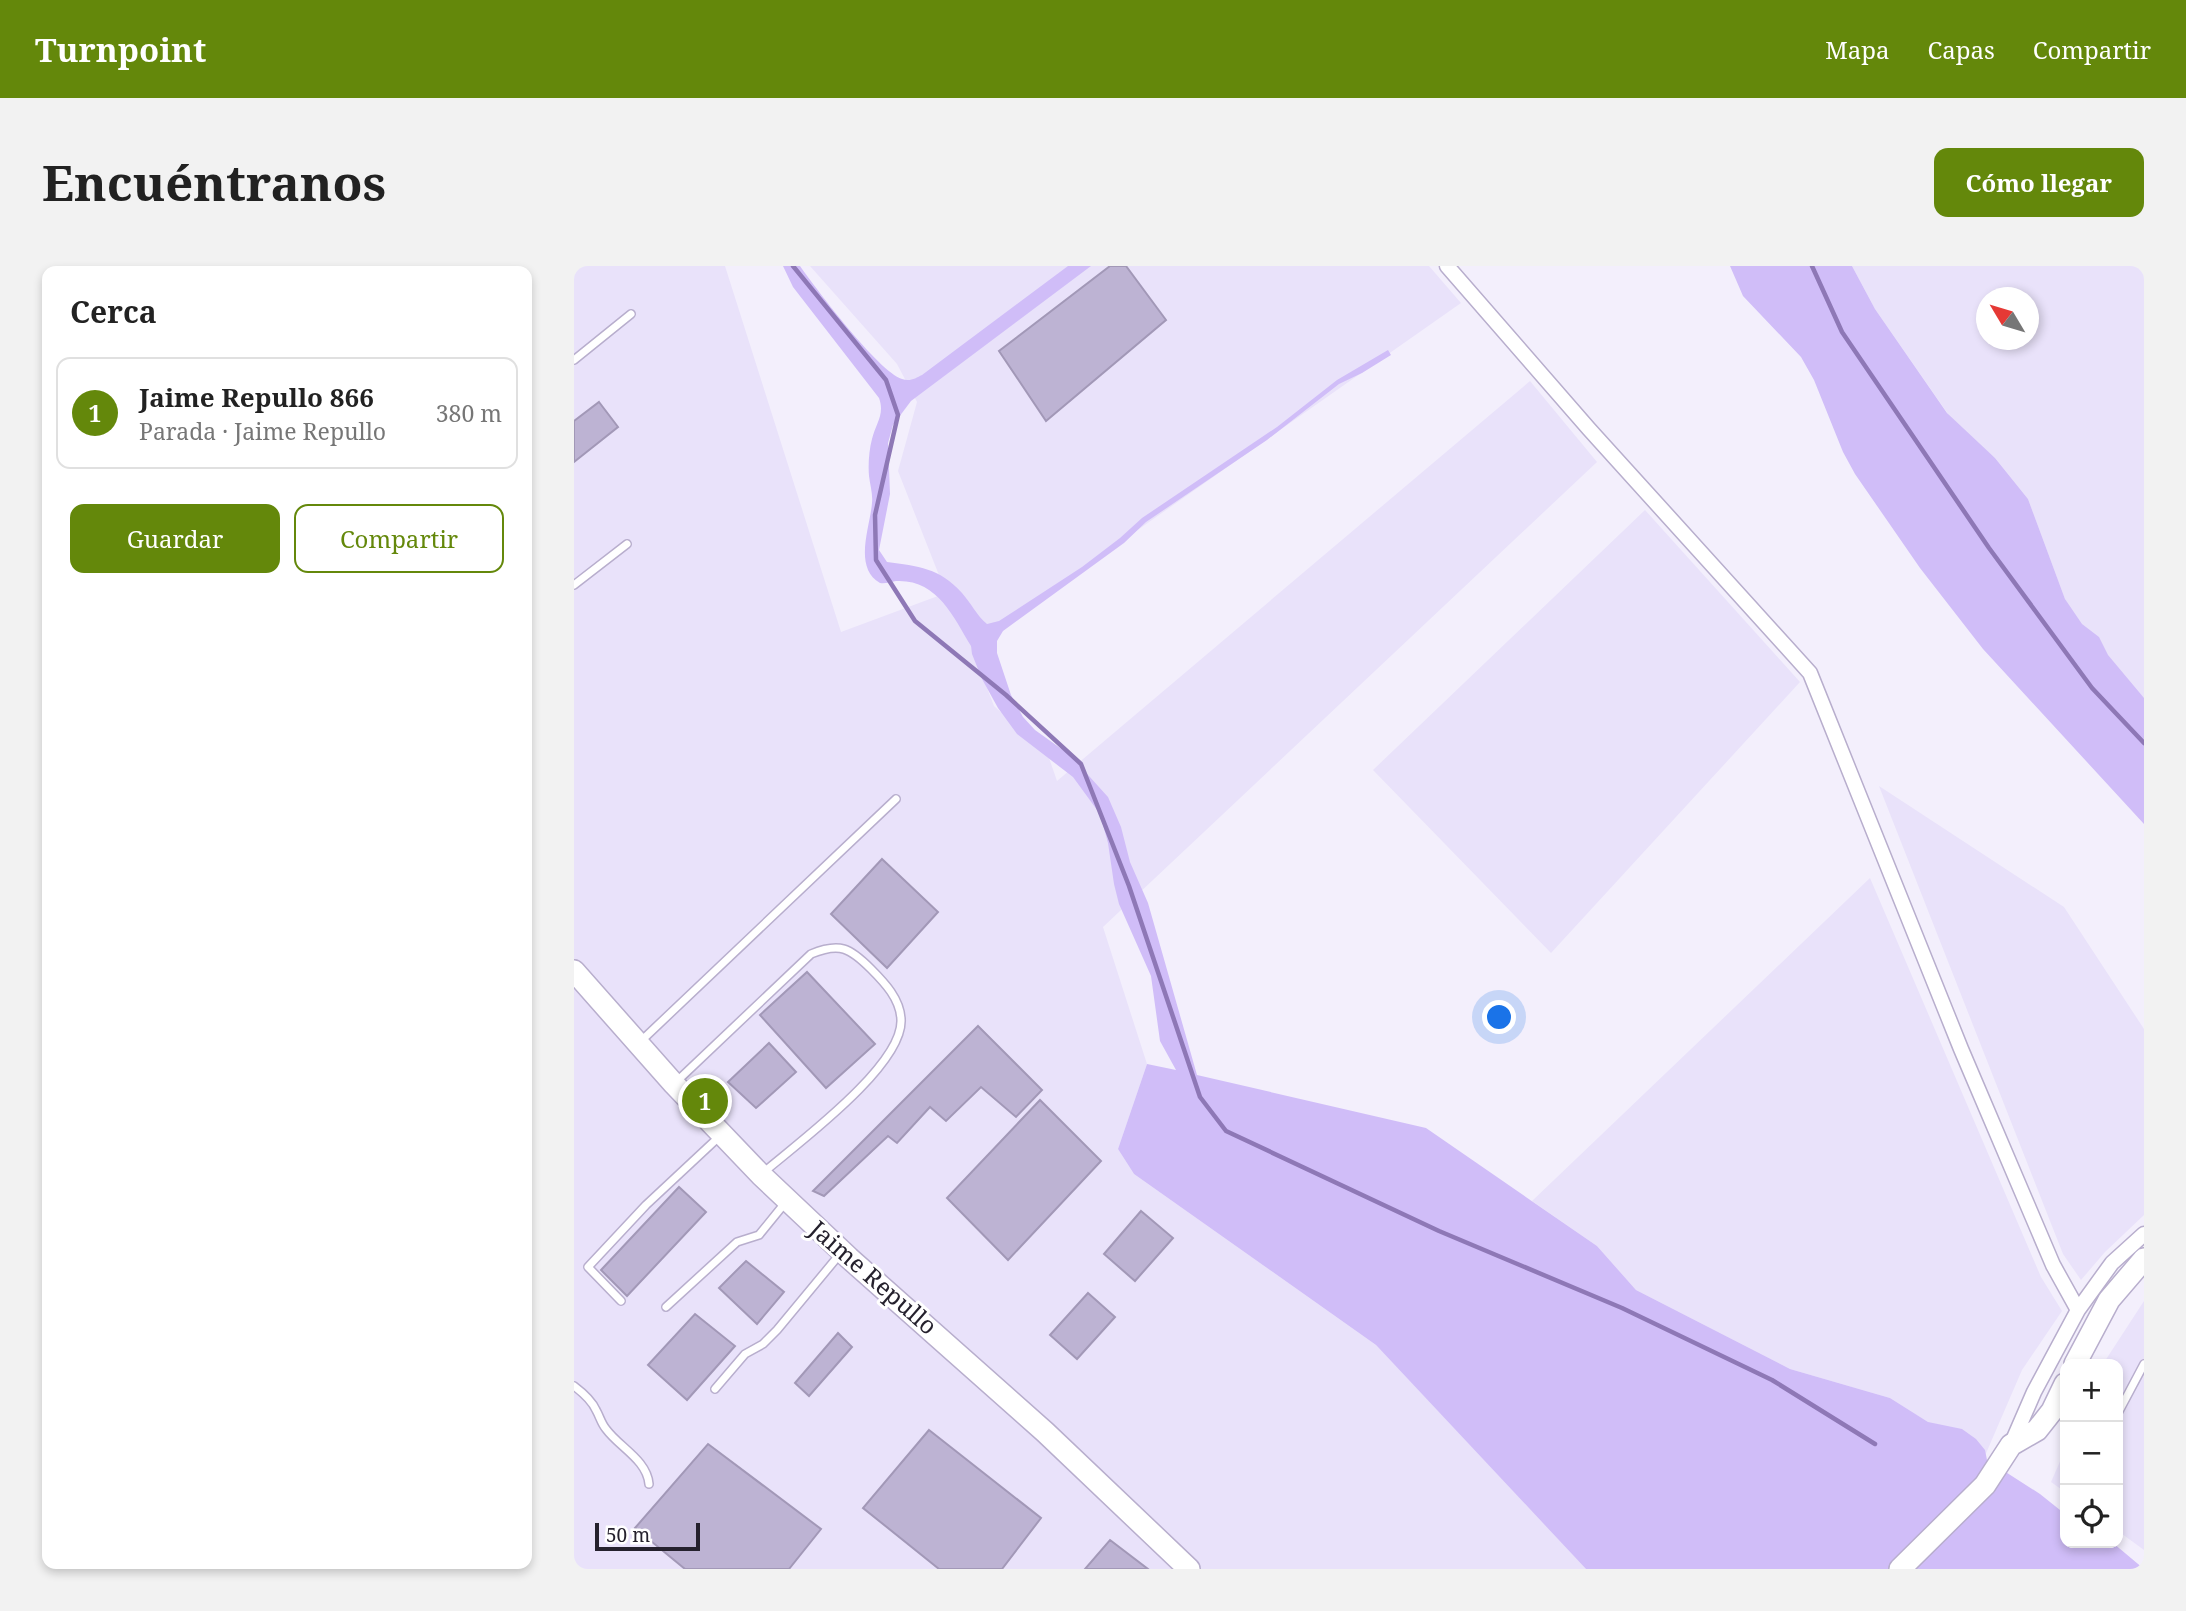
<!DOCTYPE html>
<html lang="es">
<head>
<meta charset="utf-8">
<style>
  body { margin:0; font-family:"Noto Serif",serif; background:#f2f2f2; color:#222 }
  .controls { position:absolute; right:21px; bottom:21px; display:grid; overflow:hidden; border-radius:14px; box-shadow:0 4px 10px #0003 }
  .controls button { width:63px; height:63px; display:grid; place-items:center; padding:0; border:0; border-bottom:2px solid #e0e0e0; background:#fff; color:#222; font:35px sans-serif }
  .compass { position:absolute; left:1402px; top:21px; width:63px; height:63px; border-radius:50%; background:#fff; box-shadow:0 4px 10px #0003; rotate:308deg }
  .scale { position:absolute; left:21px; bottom:18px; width:105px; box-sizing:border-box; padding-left:7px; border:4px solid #25212d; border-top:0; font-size:19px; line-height:24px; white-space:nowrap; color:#25212d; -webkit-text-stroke:5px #fff; paint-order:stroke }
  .you { position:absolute; left:926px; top:752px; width:24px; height:24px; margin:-18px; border:5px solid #fff; border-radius:50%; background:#1a73e8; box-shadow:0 0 0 10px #1a73e833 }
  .badge { display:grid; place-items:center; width:46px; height:46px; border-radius:50%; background:#64880b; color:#fff; font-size:23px; font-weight:700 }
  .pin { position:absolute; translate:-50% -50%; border:4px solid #fff; box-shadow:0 2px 7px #0006 }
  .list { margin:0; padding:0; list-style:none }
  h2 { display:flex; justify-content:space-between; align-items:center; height:91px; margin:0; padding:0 28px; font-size:30px }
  h2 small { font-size:23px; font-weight:400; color:#767676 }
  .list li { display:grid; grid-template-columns:46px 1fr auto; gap:21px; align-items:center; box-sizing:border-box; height:112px; margin:0 14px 14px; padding:0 14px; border:2px solid #e0e0e0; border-radius:14px }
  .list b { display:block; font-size:26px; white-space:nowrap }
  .list p { margin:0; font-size:23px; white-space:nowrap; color:#767676 }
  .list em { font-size:23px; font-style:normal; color:#767676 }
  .actions { display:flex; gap:14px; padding:21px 28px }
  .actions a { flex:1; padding:16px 0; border:2px solid #64880b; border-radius:14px; text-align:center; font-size:24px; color:#64880b }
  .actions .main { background:#64880b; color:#fff }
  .icon { flex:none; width:38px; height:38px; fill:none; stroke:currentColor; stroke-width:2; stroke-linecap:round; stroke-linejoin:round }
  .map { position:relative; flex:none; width:1570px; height:1303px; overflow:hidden; border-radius:14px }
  header { display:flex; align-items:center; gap:42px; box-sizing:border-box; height:98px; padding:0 35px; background:#64880b; color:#fff }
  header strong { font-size:33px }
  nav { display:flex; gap:38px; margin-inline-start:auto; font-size:24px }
  .intro { display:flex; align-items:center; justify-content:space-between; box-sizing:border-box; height:168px; padding:0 42px }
  h1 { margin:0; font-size:49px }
  .button { padding:18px 32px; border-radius:14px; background:#64880b; color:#fff; font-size:24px; font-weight:700 }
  main { display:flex; gap:42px; padding:0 42px }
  aside { flex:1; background:#fff; border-radius:14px; box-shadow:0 4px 10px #0003 }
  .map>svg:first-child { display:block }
  .built { fill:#e9e2fa; fill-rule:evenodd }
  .green { fill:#d0bdf8 }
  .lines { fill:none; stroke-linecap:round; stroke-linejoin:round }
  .stream { stroke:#8e78b6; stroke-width:4.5 }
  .building { fill:#bdb3d3; stroke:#a298b7; stroke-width:2 }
  .lane-casing { stroke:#b8aecd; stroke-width:10 }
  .street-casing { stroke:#b8aecd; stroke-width:17 }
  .secondary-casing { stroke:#b8aecd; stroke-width:24 }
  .lane { stroke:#fff; stroke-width:7 }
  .street { stroke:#fff; stroke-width:14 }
  .secondary { stroke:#fff; stroke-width:21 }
  .labels { text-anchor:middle; stroke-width:6; stroke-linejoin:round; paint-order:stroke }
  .street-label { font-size:24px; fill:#25212d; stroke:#fff }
</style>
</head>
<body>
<header>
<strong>Turnpoint</strong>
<nav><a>Mapa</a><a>Capas</a><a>Compartir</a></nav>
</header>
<div class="intro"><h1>Encuéntranos</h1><a class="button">Cómo llegar</a></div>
<main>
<aside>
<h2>Cerca<small></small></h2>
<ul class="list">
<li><span class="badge">1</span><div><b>Jaime Repullo 866</b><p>Parada · Jaime Repullo</p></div><em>380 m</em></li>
</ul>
<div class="actions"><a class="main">Guardar</a><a>Compartir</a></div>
</aside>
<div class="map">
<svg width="1570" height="1303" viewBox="0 0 1570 1303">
  <rect width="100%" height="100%" fill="#f3effc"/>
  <path class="built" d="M0,0H151L267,366L372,327L324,205L343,136L323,98L236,0H855L887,37L397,381L420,440L474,489L483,515L956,115L1023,196L529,661L573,798L544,883L560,908L802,1079L1012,1303H0Z
    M1278,0H1570V442L1504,355L1491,333L1454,233L1421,192L1381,158L1301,43ZM1412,32H1454V74H1412Z
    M1071,244L1226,416L977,687L799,504Z
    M1305,520L1490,641L1570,763V949L1531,986L1507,1014L1489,988Z
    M1296,612L1467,1011L1488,1045L1448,1104L1410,1192L1316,1132L1216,1103L1062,1024L1023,980L958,935Z
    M1570,1035V1284L1544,1265V1098H1529Z
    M1491,1184V1226L1477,1216Z"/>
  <path class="green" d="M209,0H226C243,24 304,105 328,113C336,116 342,112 348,109L494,0H517L337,135L319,159L314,177L316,228L305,284L313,296C344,300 366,302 388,327C397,337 403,350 413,358L425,355L508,301L546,272L568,252L703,161L763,114L814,84L817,89L788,107L765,118L693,174L572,256L550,277L429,365L423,375V387L437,429L449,451L461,464L496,489L534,531L547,561L556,596L574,637L623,809L852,862L1023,980L1062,1024L1216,1103L1316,1132L1354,1156L1388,1163L1402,1173L1411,1184L1413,1194L1466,1228L1491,1248V1277H1539L1570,1303H1012L802,1079L560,908L544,883L573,798L602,804L586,775L577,710L545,638L540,618L534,577L526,548L499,511L443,468L424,442L408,413L398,388L397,380C379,350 363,313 322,315C316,316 311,318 306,317C279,301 296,262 298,237C299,228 296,219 295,210C294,199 295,184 298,173C302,157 311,148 305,132L219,21Z
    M1156,0H1278L1301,43L1373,147L1421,192L1454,233L1491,333L1508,358L1525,371L1534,389L1570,432V558L1409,383L1346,302L1281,208L1269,186L1240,114L1227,91L1169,30Z"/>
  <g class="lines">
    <path class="stream" d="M219,0L312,114L324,149L301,249L302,294L341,355L432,429L507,498L555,620L626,831L652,865L865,965L1048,1042L1198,1114L1301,1178
      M1238,0L1268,66L1415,282L1518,422L1570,477"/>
  </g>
  <path class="building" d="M536,0H552L592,54L472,155L425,85Z
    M25,136L44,161L0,196V155Z
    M308,593L364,646L313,702L257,648Z
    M233,706L301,778L252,822L186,749Z
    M404,760L468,824L442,851L407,821L372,855L356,841L323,877L314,870L250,930L239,925Z
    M195,777L222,806L182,842L154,816Z
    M466,834L527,895L434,994L373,932Z
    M105,921L132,946L53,1030L27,1004Z
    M567,945L599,972L561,1015L530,988Z
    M172,995L210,1026L183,1058L145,1022Z
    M514,1027L541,1051L503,1093L476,1069Z
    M121,1048L161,1080L113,1134L74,1099Z
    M264,1067L278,1081L235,1130L221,1117Z
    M355,1164L467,1252L428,1303H365L289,1242Z
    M134,1178L247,1263L215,1303H111L61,1262Z
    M536,1274L574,1303H511Z"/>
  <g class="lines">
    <defs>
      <path id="lane" d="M0,94L57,48
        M0,319L53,278
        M66,776L322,533
        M101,817L237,688C266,676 276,682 297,703C311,717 326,733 327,753C330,799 224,877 190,906
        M47,1035L14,1001L72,939L147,869
        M92,1041L163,976L185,969L211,937
        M0,1120C8,1126 18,1135 22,1144C26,1151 27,1157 32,1163C45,1181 73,1194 75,1218
        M141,1123L171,1088L189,1078L203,1064L266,988
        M1544,1147L1570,1098"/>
      <path id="street" d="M873,0L1015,163L1236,407L1387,783L1479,999L1504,1044
        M1437,1179L1460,1126L1504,1044L1538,997L1570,968"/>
      <path id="secondary" d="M0,705L100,818L187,909L275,992L471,1166L615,1303
        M1501,1098L1535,1034L1570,993
        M1326,1303L1411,1219L1437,1179L1463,1164L1478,1145L1491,1118"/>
    </defs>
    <use href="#lane" class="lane-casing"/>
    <use href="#street" class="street-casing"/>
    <use href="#secondary" class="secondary-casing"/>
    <use href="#lane" class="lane"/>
    <use href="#street" class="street"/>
    <use href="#secondary" class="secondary"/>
  </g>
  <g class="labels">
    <g class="street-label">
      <text transform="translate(299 1012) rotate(41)" y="8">Jaime Repullo</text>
    </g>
  </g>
</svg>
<div class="controls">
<button>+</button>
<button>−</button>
<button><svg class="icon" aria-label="locate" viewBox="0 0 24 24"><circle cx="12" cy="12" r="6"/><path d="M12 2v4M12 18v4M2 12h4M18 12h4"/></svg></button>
</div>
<svg class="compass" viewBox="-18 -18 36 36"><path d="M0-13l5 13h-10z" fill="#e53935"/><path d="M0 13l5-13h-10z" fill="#767676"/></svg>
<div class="scale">50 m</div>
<div class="you"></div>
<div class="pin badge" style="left:131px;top:835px">1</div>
</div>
</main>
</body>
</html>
